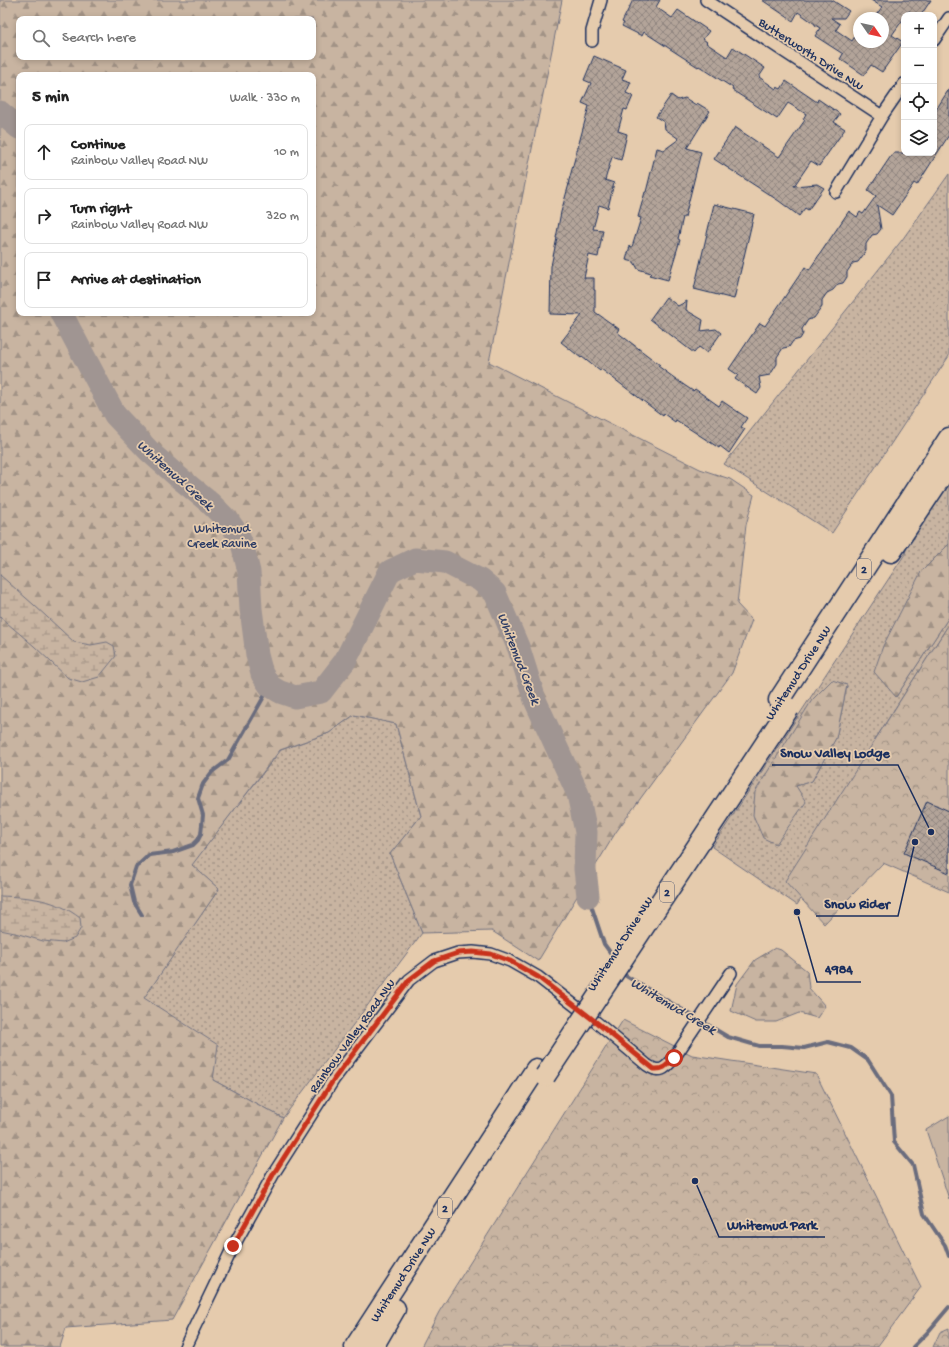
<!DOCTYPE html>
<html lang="en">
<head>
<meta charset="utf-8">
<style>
  body { margin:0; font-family:"Gochi Hand",sans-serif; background:#f6f6f6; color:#222 }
  .controls { position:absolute; right:12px; top:12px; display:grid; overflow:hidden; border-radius:8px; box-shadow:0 2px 6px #0003 }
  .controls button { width:36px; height:36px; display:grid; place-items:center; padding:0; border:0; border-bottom:1px solid #e0e0e0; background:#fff; color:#222; font:20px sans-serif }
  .compass { position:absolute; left:853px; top:12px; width:36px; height:36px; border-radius:50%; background:#fff; box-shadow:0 2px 6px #0003; rotate:124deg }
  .stop { position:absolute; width:12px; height:12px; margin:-9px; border:3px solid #c8321e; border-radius:50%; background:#fff }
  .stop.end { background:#c8321e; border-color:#fff; box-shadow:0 1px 4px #0008 }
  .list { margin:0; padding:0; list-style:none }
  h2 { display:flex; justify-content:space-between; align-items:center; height:52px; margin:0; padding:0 16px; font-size:17px }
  h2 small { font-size:13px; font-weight:400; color:#767676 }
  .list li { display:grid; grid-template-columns:26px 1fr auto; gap:12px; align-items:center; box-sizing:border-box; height:56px; margin:0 8px 8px; padding:0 8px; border:1px solid #e0e0e0; border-radius:8px }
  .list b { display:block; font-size:15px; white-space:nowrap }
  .list p { margin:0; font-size:13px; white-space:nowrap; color:#767676 }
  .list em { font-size:13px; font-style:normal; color:#767676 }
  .icon { flex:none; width:22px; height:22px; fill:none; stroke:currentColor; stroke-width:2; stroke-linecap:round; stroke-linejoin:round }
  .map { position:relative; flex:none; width:949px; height:1347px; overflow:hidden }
  .search { position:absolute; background:#fff; box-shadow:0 2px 6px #0003; left:16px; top:16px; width:300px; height:44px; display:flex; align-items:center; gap:10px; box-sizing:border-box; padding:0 14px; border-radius:8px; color:#767676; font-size:15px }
  .panel { position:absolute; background:#fff; box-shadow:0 2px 6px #0003; left:16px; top:72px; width:300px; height:244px; border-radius:8px }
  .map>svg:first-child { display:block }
  .grass { fill:url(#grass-dots); stroke:#727280; fill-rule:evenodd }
  .forest { fill:url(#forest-firs); stroke:#727280; fill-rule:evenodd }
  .wetland { fill:url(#wetland-marsh); stroke:#727280 }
  .park { fill:url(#park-crowns); stroke:#727280 }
  .pitch { fill:#c8b4a1; stroke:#727280 }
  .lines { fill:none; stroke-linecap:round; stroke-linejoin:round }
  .stream { stroke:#6b6c7d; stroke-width:4 }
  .river { stroke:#a09592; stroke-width:23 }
  .building { fill:url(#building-cross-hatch); stroke:#1b2f5e }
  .minor-casing { stroke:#1b2f5e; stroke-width:14 }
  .motorway-casing { stroke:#1b2f5e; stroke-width:23 }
  .minor { stroke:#e5cbad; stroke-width:11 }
  .motorway { stroke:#e5cbad; stroke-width:20 }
  .motorway-bridge-casing { stroke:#1b2f5e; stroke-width:23; stroke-linecap:butt }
  .motorway-bridge { stroke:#e5cbad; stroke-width:20 }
  .route { stroke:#c8321e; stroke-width:5 }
  .labels { text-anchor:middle; stroke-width:3.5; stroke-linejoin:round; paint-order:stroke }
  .shield { fill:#e5cbad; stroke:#585e76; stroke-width:1 }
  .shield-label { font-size:12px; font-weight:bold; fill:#1b2f5e }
  .street-label { font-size:13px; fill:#1b2f5e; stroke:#e5cbad }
  .park-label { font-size:13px; fill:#2c3c65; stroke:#e5cbad }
  .water-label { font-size:14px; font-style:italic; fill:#2f3e66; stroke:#e5cbad }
  .leader { fill:none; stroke:#1b2f5e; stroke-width:1.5 }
  .callout-dot { fill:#1b2f5e; stroke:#e5cbad; stroke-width:1.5 }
  .callout-label { font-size:14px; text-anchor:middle; font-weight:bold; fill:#1b2f5e; stroke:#e5cbad; stroke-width:3.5; stroke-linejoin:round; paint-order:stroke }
</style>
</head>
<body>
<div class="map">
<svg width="949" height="1347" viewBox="0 0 949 1347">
  <defs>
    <pattern id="grass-dots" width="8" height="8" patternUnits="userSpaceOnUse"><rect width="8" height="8" fill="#c8b4a1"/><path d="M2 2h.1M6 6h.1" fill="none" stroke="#a29386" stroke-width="1.8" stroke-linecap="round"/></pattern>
    <pattern id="forest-firs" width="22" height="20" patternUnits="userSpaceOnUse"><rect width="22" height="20" fill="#c8b4a1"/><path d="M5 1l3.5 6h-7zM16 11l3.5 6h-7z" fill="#a29386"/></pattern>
    <pattern id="wetland-marsh" width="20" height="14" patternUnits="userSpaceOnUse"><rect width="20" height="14" fill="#c8b4a1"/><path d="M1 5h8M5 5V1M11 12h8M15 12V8" fill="none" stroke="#a29386"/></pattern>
    <pattern id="park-crowns" width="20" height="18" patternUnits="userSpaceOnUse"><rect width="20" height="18" fill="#c8b4a1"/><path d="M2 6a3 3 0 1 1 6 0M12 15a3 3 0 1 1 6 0" fill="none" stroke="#a29386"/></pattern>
    <pattern id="building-cross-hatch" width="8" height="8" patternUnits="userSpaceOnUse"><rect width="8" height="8" fill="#b3a499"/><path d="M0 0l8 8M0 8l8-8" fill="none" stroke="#918680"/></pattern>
  </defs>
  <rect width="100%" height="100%" fill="#e5cbad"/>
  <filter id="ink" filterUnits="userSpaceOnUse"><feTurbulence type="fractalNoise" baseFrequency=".025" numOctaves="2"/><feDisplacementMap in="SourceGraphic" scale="8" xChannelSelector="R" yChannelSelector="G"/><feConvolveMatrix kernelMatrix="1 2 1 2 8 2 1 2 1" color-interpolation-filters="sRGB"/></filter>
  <g filter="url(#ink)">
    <path class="grass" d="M949,174V356L832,533L724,464L902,240Z
      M949,479V544L921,572L896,697L949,617V624L876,738L810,885L797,905L712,847L905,554L909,537ZM847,686L836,738L812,781L796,786Z
      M354,715L396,724L421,816L390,854L422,933L283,1118L213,1080L143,998L219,889L191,865L281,750L329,733Z"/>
    <path class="forest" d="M0,0H562L489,362L700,469L730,479L754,495L746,525L737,604L752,620L732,673L616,832L538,961L492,931L422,933L390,854L421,816L396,724L354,715L329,733L280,750L192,865L219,889L144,998L218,1045L213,1080L283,1118L172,1320L66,1328L60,1347H0ZM19,19H313V57H19ZM19,75H313V313H19Z
      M949,544V617L896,697L874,672L883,646L921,572Z
      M832,680L847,685L836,738L812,781L796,786L806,802L776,844L763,838L753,815L755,792L812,700Z
      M775,948L781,950L807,971L809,988L825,1006L817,1018L799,1013L776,1022H756L731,1011L737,984L755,960Z"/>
    <path class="wetland" d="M0,575L34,605L74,642L91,645L107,642L114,646L116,656L99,677L82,682L68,678L34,646L0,617Z
      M0,896C30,897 56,899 80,918L81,928L75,938L63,943L43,941L15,933L0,930Z"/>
    <path class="park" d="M949,624V892L883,863L824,924L785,881Z
      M623,1020L692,1055L816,1074L921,1287L877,1347H421L439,1312Z
      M949,1328V1347H933L940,1332Z"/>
    <path class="pitch" d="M949,1116V1199L926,1130Z"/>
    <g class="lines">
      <path class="stream" d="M588,896L604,944L615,959
        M142,915L134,902L130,885L136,867L149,855L173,852L193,845L198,840L201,834L203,815L198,798L203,784L212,772L228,760L270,686
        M622,970L626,976L728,1037L759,1046H782L804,1048L828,1042L851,1048L868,1060L891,1096L894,1142L913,1165L924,1214L945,1245L949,1256
        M913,1347L927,1333L949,1307"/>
      <path class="river" d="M0,112L19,128
        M61,313L115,415L150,452L177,476L210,503L229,522L237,533L243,547L249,572L251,609L257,655L262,674L270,686L280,692L295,697L321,692L345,661L390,571L415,559L445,562L480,580L495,593L519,649L535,700L578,794L586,832L585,869L588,896"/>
    </g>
    <path class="building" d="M633,0H660L656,7L672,18L678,10L709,31L703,39L707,42L706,43L727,57L733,47L765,68L759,77L776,89L777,87L781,89L786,81L817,102L818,99L840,114L834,122L845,129L819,166L811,161L794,186L817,184L824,188L808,210L805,208L799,216L779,201L714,159L735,127L779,157L805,120L803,119L806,114L788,103L777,119L732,90L733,88L699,66L698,67L644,32L642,36L622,26L624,23L622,22Z
      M762,0H832L849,11L844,18H831L840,24L836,30L852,41L859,30V42H883V18H874L882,7L871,0H931L921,15H915L909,11L906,15H904V18L892,35L903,42L882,72L871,65L864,75L840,59L843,54L815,36L820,28L815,25V24L798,12L793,21Z
      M594,56L626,70L622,79L631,82L626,93L633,96L627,110L624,109L618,131L627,134L621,160L612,157L605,180L614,183L608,208L599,205L596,218L593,229L603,230L598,257L589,255L584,278H594V290H595V312L619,329L617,332L660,365L658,366L684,385L693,391L695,389L719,406L722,401L747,418L741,427L745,429L729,453L720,446L719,448L676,420L675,422L664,414L663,416L601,369L600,371L582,357L581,358L561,342L582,315L550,314L551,266L557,238H556L561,212L569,184H568L589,106L582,103L591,83L584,80Z
      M949,89V135L917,185L914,183L892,215L877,205L881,229L877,234L872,235L866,244V251L858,262L853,263L847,272V277L843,283L838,284L833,290L827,293L822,300V307L814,318L808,320L802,329L803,334L800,339L793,341L789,347L783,348L777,357V364L770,375L759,377L761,388L757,394L735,379L738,375L729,369L760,323L765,326L805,267L809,270L849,211L857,217L860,212L863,214L876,196L868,190L893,153H934V113Z
      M671,95L678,100L685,98L696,105L697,103L710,111L687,148L701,152L685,217H683L678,239L680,240L668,280L649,275L651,273L638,269L634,262L626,260L630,246L632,247L641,218L638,217L645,192H646L657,148L664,150L679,139L665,129L664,122L656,117Z
      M714,204L754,214L734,299L694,289Z
      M666,297L678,306L687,301L686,310L703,320L701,331L716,329L721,333L707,353L699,347L694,353L650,319Z
      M927,801L949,811V873L904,853Z"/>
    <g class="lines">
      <defs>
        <path id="minor" d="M706,0L882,116
          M934,40L949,18
          M592,41V31L601,0
          M836,192L882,116L904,84
          M185,1347L233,1247L274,1173L334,1079L409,980L434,961L458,953L473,952L491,954L510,961L538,977L596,1022L647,1065C660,1074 665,1069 674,1058L731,973"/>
        <path id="motorway" d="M891,552L949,465
          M779,700L949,438
          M355,1347L536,1069
          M373,1347L395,1309"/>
      </defs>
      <use href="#minor" class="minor-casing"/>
      <use href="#motorway" class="motorway-casing"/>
      <use href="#minor" class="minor"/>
      <use href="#motorway" class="motorway"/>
      <defs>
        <path id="motorway-bridge" d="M545,1076L789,708"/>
      </defs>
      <use href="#motorway-bridge" class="motorway-bridge-casing"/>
      <use href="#motorway-bridge" class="motorway-bridge"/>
    </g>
  </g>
  <g class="lines" filter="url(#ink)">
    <path class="route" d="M233,1246L274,1173L334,1079L409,980L434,961L458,953L473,952L491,954L510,961L538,977L596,1022L654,1069C664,1070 667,1065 674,1058"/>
  </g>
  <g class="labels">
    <g class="shield">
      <rect x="857" y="559" width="14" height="20" rx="3"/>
      <rect x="660" y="882" width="14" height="20" rx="3"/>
      <rect x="438" y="1198" width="14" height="20" rx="3"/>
    </g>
    <g class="shield-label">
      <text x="864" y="573">2</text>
      <text x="667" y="896">2</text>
      <text x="445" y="1212">2</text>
    </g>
    <g class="street-label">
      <text transform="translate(812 53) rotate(33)" y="5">Butterworth Drive NW</text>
      <text transform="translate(797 672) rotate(-57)" y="5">Whitemud Drive NW</text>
      <text transform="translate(619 943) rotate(-57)" y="5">Whitemud Drive NW</text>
      <text transform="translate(351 1035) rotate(-54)" y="5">Rainbow Valley Road NW</text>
      <text transform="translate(402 1274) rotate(-57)" y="5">Whitemud Drive NW</text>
    </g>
    <g class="park-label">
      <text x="222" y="532">Whitemud<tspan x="222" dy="15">Creek Ravine</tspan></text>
    </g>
    <g class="water-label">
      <text transform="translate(176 474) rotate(42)" y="5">Whitemud Creek</text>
      <text transform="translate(520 658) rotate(69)" y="5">Whitemud Creek</text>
      <text transform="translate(674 1005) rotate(31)" y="5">Whitemud Creek</text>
    </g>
  </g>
  <path class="leader" d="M931 832L898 765H772M915 842L898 916H816M797 912L817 982H861M695 1181L719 1237H825"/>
  <g class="callout-dot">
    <circle cx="931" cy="832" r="4"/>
    <circle cx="915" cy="842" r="4"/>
    <circle cx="797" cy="912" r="4"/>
    <circle cx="695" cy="1181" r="4"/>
  </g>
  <g class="callout-label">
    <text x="835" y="757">Snow Valley Lodge</text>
    <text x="857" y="908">Snow Rider</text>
    <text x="839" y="973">4984</text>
    <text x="772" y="1229">Whitemud Park</text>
  </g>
</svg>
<div class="controls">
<button>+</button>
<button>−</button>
<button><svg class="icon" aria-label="locate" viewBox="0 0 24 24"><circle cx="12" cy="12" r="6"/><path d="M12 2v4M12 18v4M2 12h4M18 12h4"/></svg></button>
<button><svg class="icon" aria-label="layers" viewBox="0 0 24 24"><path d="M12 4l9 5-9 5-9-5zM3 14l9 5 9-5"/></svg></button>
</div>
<svg class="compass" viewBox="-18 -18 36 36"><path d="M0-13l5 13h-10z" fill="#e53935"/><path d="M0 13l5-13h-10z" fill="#767676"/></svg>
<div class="stop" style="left:674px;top:1058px"></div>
<div class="stop end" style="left:233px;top:1246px"></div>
<div class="search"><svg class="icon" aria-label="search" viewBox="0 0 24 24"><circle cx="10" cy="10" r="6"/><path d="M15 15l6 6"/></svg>Search here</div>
<section class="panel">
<h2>5 min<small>Walk · 330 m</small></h2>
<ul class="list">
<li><svg class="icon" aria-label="ahead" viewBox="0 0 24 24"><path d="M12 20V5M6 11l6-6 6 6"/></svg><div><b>Continue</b><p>Rainbow Valley Road NW</p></div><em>10 m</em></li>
<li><svg class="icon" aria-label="right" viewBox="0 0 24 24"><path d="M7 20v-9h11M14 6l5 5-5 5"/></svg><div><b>Turn right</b><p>Rainbow Valley Road NW</p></div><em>320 m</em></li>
<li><svg class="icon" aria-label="arrive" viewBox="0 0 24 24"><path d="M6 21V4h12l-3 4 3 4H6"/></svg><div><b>Arrive at destination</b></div></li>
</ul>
</section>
</div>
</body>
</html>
